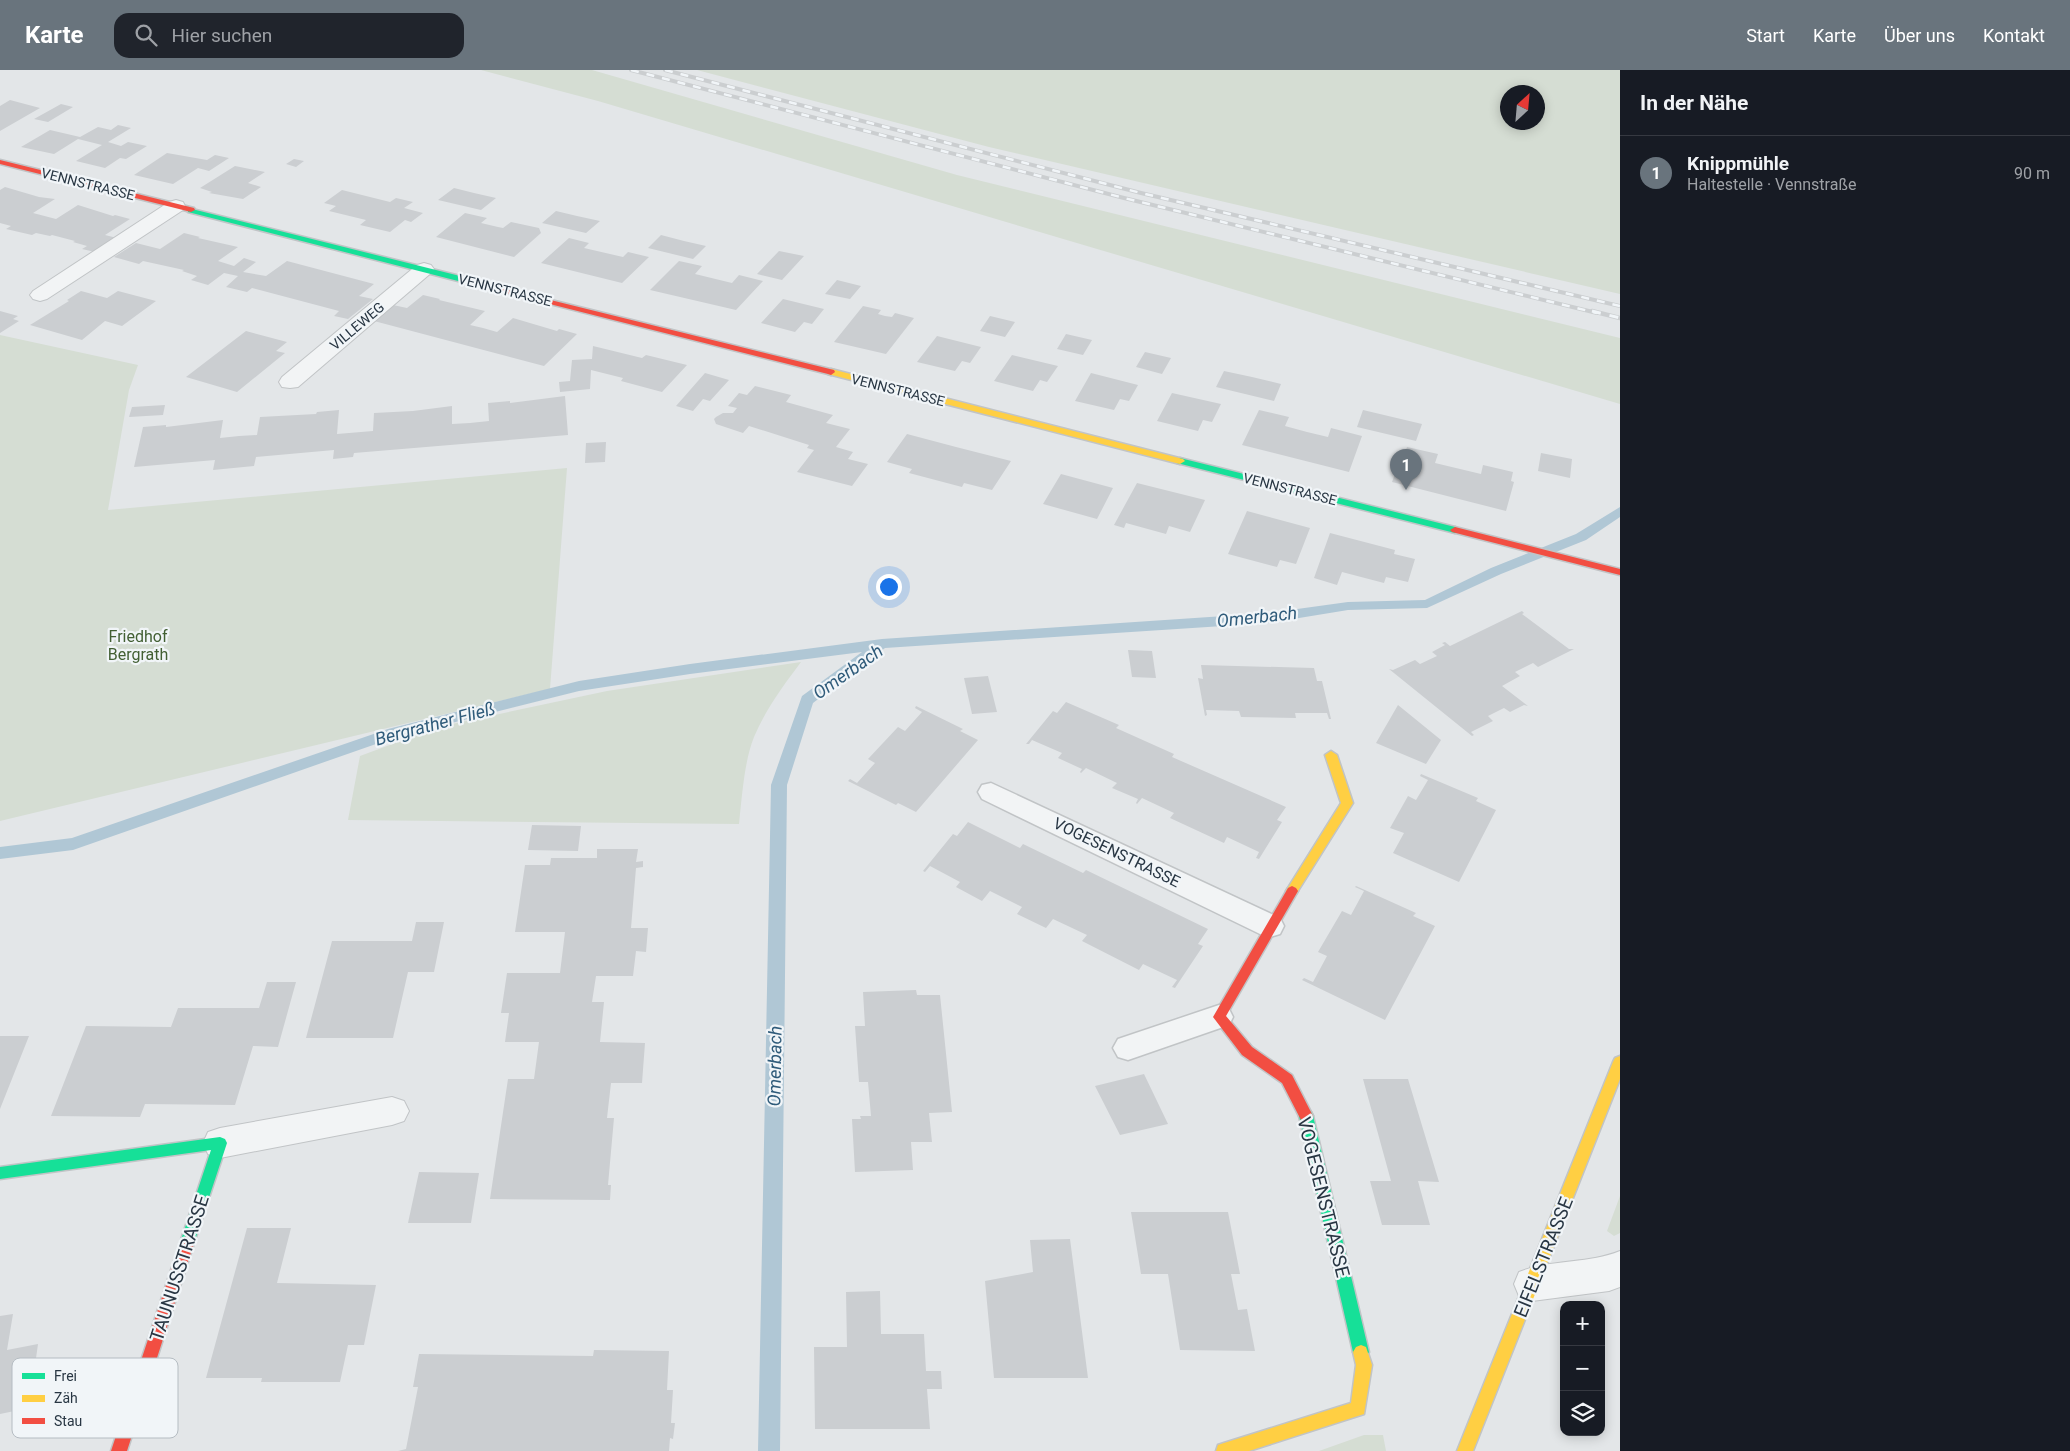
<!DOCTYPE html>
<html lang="de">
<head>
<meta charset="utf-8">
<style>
  body { margin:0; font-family:Roboto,sans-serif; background:#20242c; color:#f1f3f6 }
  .controls { position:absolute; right:15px; bottom:15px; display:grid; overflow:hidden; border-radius:10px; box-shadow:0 2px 12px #0003 }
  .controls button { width:45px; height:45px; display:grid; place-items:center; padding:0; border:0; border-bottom:1px solid #363941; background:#171b24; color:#f1f3f6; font:25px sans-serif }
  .compass { position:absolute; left:1500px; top:15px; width:45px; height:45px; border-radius:50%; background:#171b24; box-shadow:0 2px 12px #0003; rotate:26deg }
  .you { position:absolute; left:888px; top:516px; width:18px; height:18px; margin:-12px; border:4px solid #fff; border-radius:50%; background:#1a73e8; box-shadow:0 0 0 8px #1a73e833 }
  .badge { display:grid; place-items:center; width:32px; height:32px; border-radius:50%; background:#69747d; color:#fff; font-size:16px; font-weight:700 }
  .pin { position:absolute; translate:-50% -41px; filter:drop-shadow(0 1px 2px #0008) }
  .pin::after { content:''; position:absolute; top:26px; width:18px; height:15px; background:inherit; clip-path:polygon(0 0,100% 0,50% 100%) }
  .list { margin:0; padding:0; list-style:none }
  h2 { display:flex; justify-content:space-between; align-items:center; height:65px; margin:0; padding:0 20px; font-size:21px }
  h2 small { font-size:16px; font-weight:400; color:#9ea1a6 }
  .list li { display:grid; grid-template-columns:32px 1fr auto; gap:15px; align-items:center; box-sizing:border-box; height:75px; padding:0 20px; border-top:1px solid #363941 }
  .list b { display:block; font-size:19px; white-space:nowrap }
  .list p { margin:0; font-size:16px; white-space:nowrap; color:#9ea1a6 }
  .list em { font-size:16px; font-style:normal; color:#9ea1a6 }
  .icon { flex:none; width:28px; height:28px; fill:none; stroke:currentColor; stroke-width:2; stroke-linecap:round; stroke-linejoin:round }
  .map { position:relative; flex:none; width:1620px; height:1381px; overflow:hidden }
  header { display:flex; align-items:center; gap:30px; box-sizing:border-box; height:70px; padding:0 25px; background:#69747d; color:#fff }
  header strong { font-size:24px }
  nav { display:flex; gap:28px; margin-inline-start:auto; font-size:18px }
  .search { width:350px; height:45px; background:#20242c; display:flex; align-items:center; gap:12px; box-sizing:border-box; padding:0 18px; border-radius:15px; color:#9ea1a6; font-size:19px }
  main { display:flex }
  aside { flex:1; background:#171b24 }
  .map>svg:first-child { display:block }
  .green { fill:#d5ddd3; fill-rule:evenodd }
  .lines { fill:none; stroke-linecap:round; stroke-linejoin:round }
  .stream { fill:#b0c7d5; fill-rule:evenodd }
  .building { fill:#cbced1 }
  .lane-casing { stroke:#c1c4c6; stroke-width:3 }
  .street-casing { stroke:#c1c4c6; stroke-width:2 }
  .fast-casing { stroke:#c1c4c6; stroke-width:3 }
  .slow-casing { stroke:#c1c4c6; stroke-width:3 }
  .jam-casing { stroke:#c1c4c6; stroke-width:3 }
  .lane { fill:#f2f4f5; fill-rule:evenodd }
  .street { fill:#f2f4f5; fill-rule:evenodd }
  .fast { fill:#16e098; fill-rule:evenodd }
  .slow { fill:#ffcf43; fill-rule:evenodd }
  .jam { fill:#f24e42; fill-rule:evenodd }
  .rail-far1-casing { stroke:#cbced0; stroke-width:4 }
  .rail-casing { stroke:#cbced0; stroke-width:4.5 }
  .rail-far1 { stroke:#f1f5f8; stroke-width:2.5; stroke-dasharray:8; stroke-linecap:butt }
  .rail { stroke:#f1f5f8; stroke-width:3; stroke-dasharray:9; stroke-linecap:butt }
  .labels { text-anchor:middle; stroke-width:4.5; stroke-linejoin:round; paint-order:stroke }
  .far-street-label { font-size:14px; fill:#283643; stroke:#f1f5f8 }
  .park-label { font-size:16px; fill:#436034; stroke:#f1f5f8 }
  .street-label { font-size:16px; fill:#283643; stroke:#f1f5f8 }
  .water-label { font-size:18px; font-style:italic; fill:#2f5b7a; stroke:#f1f5f8 }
  .near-street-label { font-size:19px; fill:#283643; stroke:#f1f5f8 }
  .key { fill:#f1f5f8; stroke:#b5bcc2; stroke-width:1 }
  .key-label { font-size:14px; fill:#283643 }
</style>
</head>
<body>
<header>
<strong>Karte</strong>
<div class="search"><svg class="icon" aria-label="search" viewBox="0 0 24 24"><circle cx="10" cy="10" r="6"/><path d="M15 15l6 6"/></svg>Hier suchen</div>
<nav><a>Start</a><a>Karte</a><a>Über uns</a><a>Kontakt</a></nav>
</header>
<main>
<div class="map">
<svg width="1620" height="1381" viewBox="0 0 1620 1381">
  <rect width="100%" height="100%" fill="#e3e6e8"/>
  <path class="green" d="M481,0H592L957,105L1620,268V334L598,31Z
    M697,0H1620V224L989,77ZM1538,22V52H1508V22Z
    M0,265L138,295L129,320L108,440L567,398L550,619L0,751Z
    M801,592C783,616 766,639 754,667C744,692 742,727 739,754L348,750L360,686L438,657L607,621Z
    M1620,1126V1163L1614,1166L1607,1161Z
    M1364,1365H1383L1386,1381H1319Z"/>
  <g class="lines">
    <path class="stream" d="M1620,437V447L1586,470L1501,504L1427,538L1348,540L1269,553L885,578L813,633L787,715L780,1381H758L771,715L802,626L862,582L690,604L579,621L396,667L73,780L0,789V777L72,768L388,659L579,611L690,594L882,569L1269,543L1348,532L1425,530L1491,498L1576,464Z"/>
  </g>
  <path class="building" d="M10,30L40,38L0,61V36Z
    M61,34L73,37L48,52L34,49Z
    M118,55L131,58L108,72L121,76L128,72L147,76L126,89L120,88L105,98L76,91L102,75L78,69L54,84L21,77L50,60L80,67L98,57L111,60Z
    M167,83L207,90L215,85L229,88L209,101L198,98L173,114L134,105Z
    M294,89L304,91L296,97L286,94Z
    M235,96L265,102L248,113L261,117L243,129L209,123L212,122L200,118Z
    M5,117L39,127L55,129L33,143L56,149L78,135L113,146L115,145L130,149L105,165L117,168L95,182L82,179L87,176L73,172L75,171L52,165L50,166L36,163L32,165L6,159L11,156L0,153V120Z
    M454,118L474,123L496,128L481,140L438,130Z
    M342,120L390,132L396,128L413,132L404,138L423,143L411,152L405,150L390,162L360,155L366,150L329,141L336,136L324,133Z
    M556,141L577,146L600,151L586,163L542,153Z
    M465,143L487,148L481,153L498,157L503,158L511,152L539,158L541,163L514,187L436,167Z
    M184,163L200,167L198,168L238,177L218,191L234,196L244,188L256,192L243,202L266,206L287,191L374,214L359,226L373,229L348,249L334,246L339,241L252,218L247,222L226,217L238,206L224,203L208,215L191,210L197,206L182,201L184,200L143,191L139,194L114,187L136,173L160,179Z
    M661,165L684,171L706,176L693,189L648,178Z
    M569,168L589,173L584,178L623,187L628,182L649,187L622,213L541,193Z
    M779,181L804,186L782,210L757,204Z
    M679,191L702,196L695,204L732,213L739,205L763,211L736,240L650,220Z
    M837,210L861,216L850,229L825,224Z
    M81,221L107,228L118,221L156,231L122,256L105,251L82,270L30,255L69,231L67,230Z
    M423,225L440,229L439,230L485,241L470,255L483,258L497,262L513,248L557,261L559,259L577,264L544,296L374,251L393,235L407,238Z
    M783,229L824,239L812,254L804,252L795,262L761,253Z
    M863,236L881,240L878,244L885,246L892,247L895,243L914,248L886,284L834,272Z
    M0,241L18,246L13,249L19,251L0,263Z
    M990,246L1015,252L1005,267L980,261Z
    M246,261L287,272L276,281L285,283L237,322L186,307Z
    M1066,264L1092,270L1083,285L1057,279Z
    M937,266L981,277L970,293L962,291L955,301L917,292Z
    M593,276L642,288L646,285L687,295L662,322L621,311L623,308L591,300L590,319L560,322L559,312L570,311L572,290L592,289Z
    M1145,282L1171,288L1162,304L1136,297Z
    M1012,285L1058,296L1047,312L1040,310L1033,321L994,311Z
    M1224,301L1252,307L1281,314L1274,331L1216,317Z
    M705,303L729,310L710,331L703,329L693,341L676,336Z
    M1091,303L1138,315L1129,331L1120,329L1114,340L1075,331Z
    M755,316L791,325L786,332L833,345L826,353L850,359L836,377L853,382L848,389L868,394L852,416L797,402L814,380L807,378L809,375L749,356L743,363L716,354L714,349L716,347L723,343H733L737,338L728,336L739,323L747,325Z
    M1172,323L1221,334L1212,352L1203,350L1198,361L1157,351Z
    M565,326L568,365L354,383L353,387L333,389L334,380L256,387L254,396L213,400L215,390L134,397L143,357L166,355V357L223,350L220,368L239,366L257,365L260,347L316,344L317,342L339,340L337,364L373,361L374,343L413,341L452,336V354L470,353L489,351L488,333L510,331V333Z
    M165,335L163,345L129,347L132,337Z
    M1259,340L1289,347L1285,356L1307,362L1328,367L1331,358L1362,366L1349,402L1242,375Z
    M1363,340L1422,354L1416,371L1357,357Z
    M907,364L956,377L1011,391L992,420L964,413L962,417L909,403L912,399L887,392Z
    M606,372L605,392L585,393L586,373Z
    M1407,377L1438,384L1435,393L1481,404L1483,395L1513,402L1511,411L1514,412L1506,441L1392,412L1402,385L1404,386Z
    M1541,383L1572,389L1570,408L1538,401Z
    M1061,404L1113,418L1097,449L1043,434Z
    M1137,413L1205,430L1190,462L1169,456L1166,464L1126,453L1124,458L1114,455Z
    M1247,441L1310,458L1296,494L1280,490L1277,497L1228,484Z
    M1330,463L1395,480L1394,484L1415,489L1408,512L1386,507L1384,513L1342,502L1337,515L1314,508Z
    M1522,541L1524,543L1522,544L1569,579H1574L1538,597L1533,593L1515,602L1520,606L1502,616L1528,636L1524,635L1510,642L1504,638L1488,646L1493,651L1471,662L1474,665L1472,666L1389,599L1393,600L1415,590L1420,594L1437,586L1432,582L1445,575L1442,573L1445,572L1450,576Z
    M1128,580L1152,581L1156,608L1132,607Z
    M1201,595L1314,598L1317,611H1322L1331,649H1329L1327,643H1295L1296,648L1241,647L1239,641L1206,640L1207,645L1205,646L1198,608L1203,609Z
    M988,606L997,642L972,644L964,608Z
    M1066,632L1119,655L1116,658L1174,684L1172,687L1286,737L1277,750L1282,752L1259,789L1256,788L1259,782L1227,767L1224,773L1170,748L1174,743L1142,728L1137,734L1136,733L1138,729L1112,718L1117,713L1086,698L1081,703L1080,702L1082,699L1058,688L1062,683L1032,670L1029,674H1026L1053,641L1057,643Z
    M1398,635L1441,670L1426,694L1376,673Z
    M916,636L963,659L960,661L978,670L916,742L898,733L896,735L848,711L850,709L857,713L875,693L868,689L898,657L905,661L922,642L915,638Z
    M1421,704L1478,728L1476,731L1496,740L1459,812L1393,783L1404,763L1390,758L1408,726L1416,730L1428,710L1420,706Z
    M968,752L1020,778L1023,774L1083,803L1086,800L1208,859L1198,874L1203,876L1175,918L1172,917L1177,910L1143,894L1139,900L1082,871L1087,865L1053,849L1046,858L1017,844L1022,837L990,821L982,831L956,817L960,812L930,796L925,802L923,801L953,764L957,766Z
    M532,755L581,756L578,781L528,780Z
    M597,779H638L636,792L643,791V797L636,798L631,858H648L646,882L636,881L633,906H596L592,932H604L600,972L645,973L642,1013H611L607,1048H614L608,1115H611L610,1130L490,1129L508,1009H534L539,972H505L509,943H501L507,903H560L565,862H515L525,795H550L551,788H597Z
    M1356,816L1416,843L1413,846L1435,856L1385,950L1302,910L1304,908L1313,912L1327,886L1318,882L1342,841L1351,845L1364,821L1355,817Z
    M416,852H444L434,902H408L393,968H306L332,871H412Z
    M267,912H296L278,977L253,976L235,1035L145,1034L140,1047L51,1046L86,956L171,957L178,938H259Z
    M916,920L917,925H940L952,1042L929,1043L932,1072H911L913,1100L855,1102L852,1049H861L860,1046H871L868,1012H859L855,956H865L863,922Z
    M0,966H29L0,1039Z
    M1144,1004L1168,1054L1120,1065L1095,1016Z
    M1363,1009H1408L1439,1112L1418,1111L1430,1155H1382L1370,1111H1391Z
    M419,1102L479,1103L471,1153H408Z
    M1131,1142H1228L1240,1204H1231L1238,1240L1247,1239L1255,1281L1180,1280L1168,1204H1141Z
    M247,1158H291L277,1213L376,1215L364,1275H348L340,1312H261L262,1308H206Z
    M1070,1169L1088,1308H994L985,1211L1033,1202L1030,1170Z
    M880,1221L881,1264H924L926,1301H941L942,1319H927L930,1359H815L814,1277H847L846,1222Z
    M13,1244L7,1280L38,1274L29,1338L0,1344V1246Z
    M594,1280L669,1281L667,1320H673L671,1353H675L673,1369L670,1368L669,1381H398L406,1379L418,1317H413L419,1284L593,1286Z
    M69,1288L64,1323L36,1327L40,1293Z"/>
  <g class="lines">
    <defs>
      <path id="lane" d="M991,713L1280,848L1284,856L1280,864L1270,867L1260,864L982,729L978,722L982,715Z
        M1219,935L1229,939L1233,947L1229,955L1128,990L1118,987L1113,978L1118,969Z"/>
      <path id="street" d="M176,130L183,132L185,136L183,140L47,229L40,231L33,229L30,225L33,221L169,132Z
        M424,193L431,195L434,199L431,203L298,317L290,318L282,317L279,312L282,307L417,195Z
        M392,1027L404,1031L409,1041L404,1051L392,1055L220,1088L208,1084L203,1073L208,1062L220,1058Z
        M1620,1181V1217L1609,1221L1532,1231L1519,1226L1514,1214L1519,1202C1551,1189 1588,1194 1620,1181Z"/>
      <path id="fast" d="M188,138L468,208L469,210L462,212L188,142Z
        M1180,388L1455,457L1460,460L1455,463L1177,393L1175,391Z
        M1306,1040L1311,1042L1313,1046L1369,1282L1366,1287L1361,1289L1356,1287L1353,1282L1299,1046L1301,1042Z
        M220,1067L225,1069L227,1073L194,1173L192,1178L187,1180L182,1178L180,1173L211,1080L0,1109V1097Z"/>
      <path id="slow" d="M831,299L1183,389L1185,391L1180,394L828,304L827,302Z
        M1331,681L1337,685L1353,733L1296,824H1288L1286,821L1341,733L1325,685Z
        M1620,986V1009L1473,1381H1457L1613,992L1615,988Z
        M1361,1275L1366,1277L1372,1295L1364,1344L1249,1381H1216L1218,1375L1224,1373L1351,1333L1356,1295L1353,1282L1356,1277Z"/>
      <path id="jam" d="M0,90L194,138L195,140L191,142L0,94Z
        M462,208L834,300L835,302L831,305L828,304L462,212Z
        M1455,457L1620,499V505L1452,462L1450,460Z
        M1292,816L1296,818L1298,821L1226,946L1252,977L1292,1005L1313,1046L1311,1050L1306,1052L1301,1050L1282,1013L1242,985L1213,947L1288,818Z
        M187,1166L192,1168L194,1173L127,1381H111L180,1173L182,1168Z"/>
    </defs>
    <use href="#lane" class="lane-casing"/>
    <use href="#street" class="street-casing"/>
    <use href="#fast" class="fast-casing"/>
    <use href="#slow" class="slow-casing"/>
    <use href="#jam" class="jam-casing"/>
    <use href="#lane" class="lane"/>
    <use href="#street" class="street"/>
    <use href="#fast" class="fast"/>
    <use href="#slow" class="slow"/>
    <use href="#jam" class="jam"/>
    <defs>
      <path id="rail-far1" d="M631,0L1124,128L1597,243
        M665,0L1141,123L1620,236"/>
      <path id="rail" d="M1592,241L1620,248"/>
    </defs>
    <use href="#rail-far1" class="rail-far1-casing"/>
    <use href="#rail" class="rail-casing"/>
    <use href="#rail-far1" class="rail-far1"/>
    <use href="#rail" class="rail"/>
  </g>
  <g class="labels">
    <g class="far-street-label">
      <text transform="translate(88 114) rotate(14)" y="5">VENNSTRASSE</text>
      <text transform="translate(505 220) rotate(14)" y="5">VENNSTRASSE</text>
      <text transform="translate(357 256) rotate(-40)" y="5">VILLEWEG</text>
      <text transform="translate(898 320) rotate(14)" y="5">VENNSTRASSE</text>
      <text transform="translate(1290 419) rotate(14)" y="5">VENNSTRASSE</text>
    </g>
    <g class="park-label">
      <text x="138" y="572">Friedhof<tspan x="138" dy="18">Bergrath</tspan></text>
    </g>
    <g class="street-label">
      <text transform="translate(1117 782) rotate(26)" y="6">VOGESENSTRASSE</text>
    </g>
    <g class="water-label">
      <text transform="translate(1257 547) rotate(-6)" y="6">Omerbach</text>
      <text transform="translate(848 602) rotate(-35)" y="6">Omerbach</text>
      <text transform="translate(435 654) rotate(-15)" y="6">Bergrather Fließ</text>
      <text transform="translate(775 996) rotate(-89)" y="6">Omerbach</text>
    </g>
    <g class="near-street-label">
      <text transform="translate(1324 1127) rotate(76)" y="7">VOGESENSTRASSE</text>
      <text transform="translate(1543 1187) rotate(-68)" y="7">EIFELSTRASSE</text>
      <text transform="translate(179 1198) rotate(-72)" y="7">TAUNUSSTRASSE</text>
    </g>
  </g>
  <rect x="12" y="1288" width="166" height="80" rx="8" class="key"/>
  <rect x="22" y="1303" width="23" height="6" fill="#16e098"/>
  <rect x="22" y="1325" width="23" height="7" fill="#ffcf43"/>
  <rect x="22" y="1348" width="23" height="6" fill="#f24e42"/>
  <g class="key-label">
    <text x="54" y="1311">Frei</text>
    <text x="54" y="1333">Zäh</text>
    <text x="54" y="1356">Stau</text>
  </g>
</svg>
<div class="controls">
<button>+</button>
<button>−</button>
<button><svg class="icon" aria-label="layers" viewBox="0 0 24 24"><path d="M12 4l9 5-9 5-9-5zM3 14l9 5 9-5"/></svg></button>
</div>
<svg class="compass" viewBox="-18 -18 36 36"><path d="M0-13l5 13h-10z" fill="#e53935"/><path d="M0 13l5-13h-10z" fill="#9ea1a6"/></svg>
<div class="you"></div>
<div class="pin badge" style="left:1406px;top:420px">1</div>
</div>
<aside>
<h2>In der Nähe<small></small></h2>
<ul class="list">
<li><span class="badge">1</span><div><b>Knippmühle</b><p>Haltestelle · Vennstraße</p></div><em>90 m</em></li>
</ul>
</aside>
</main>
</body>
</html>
